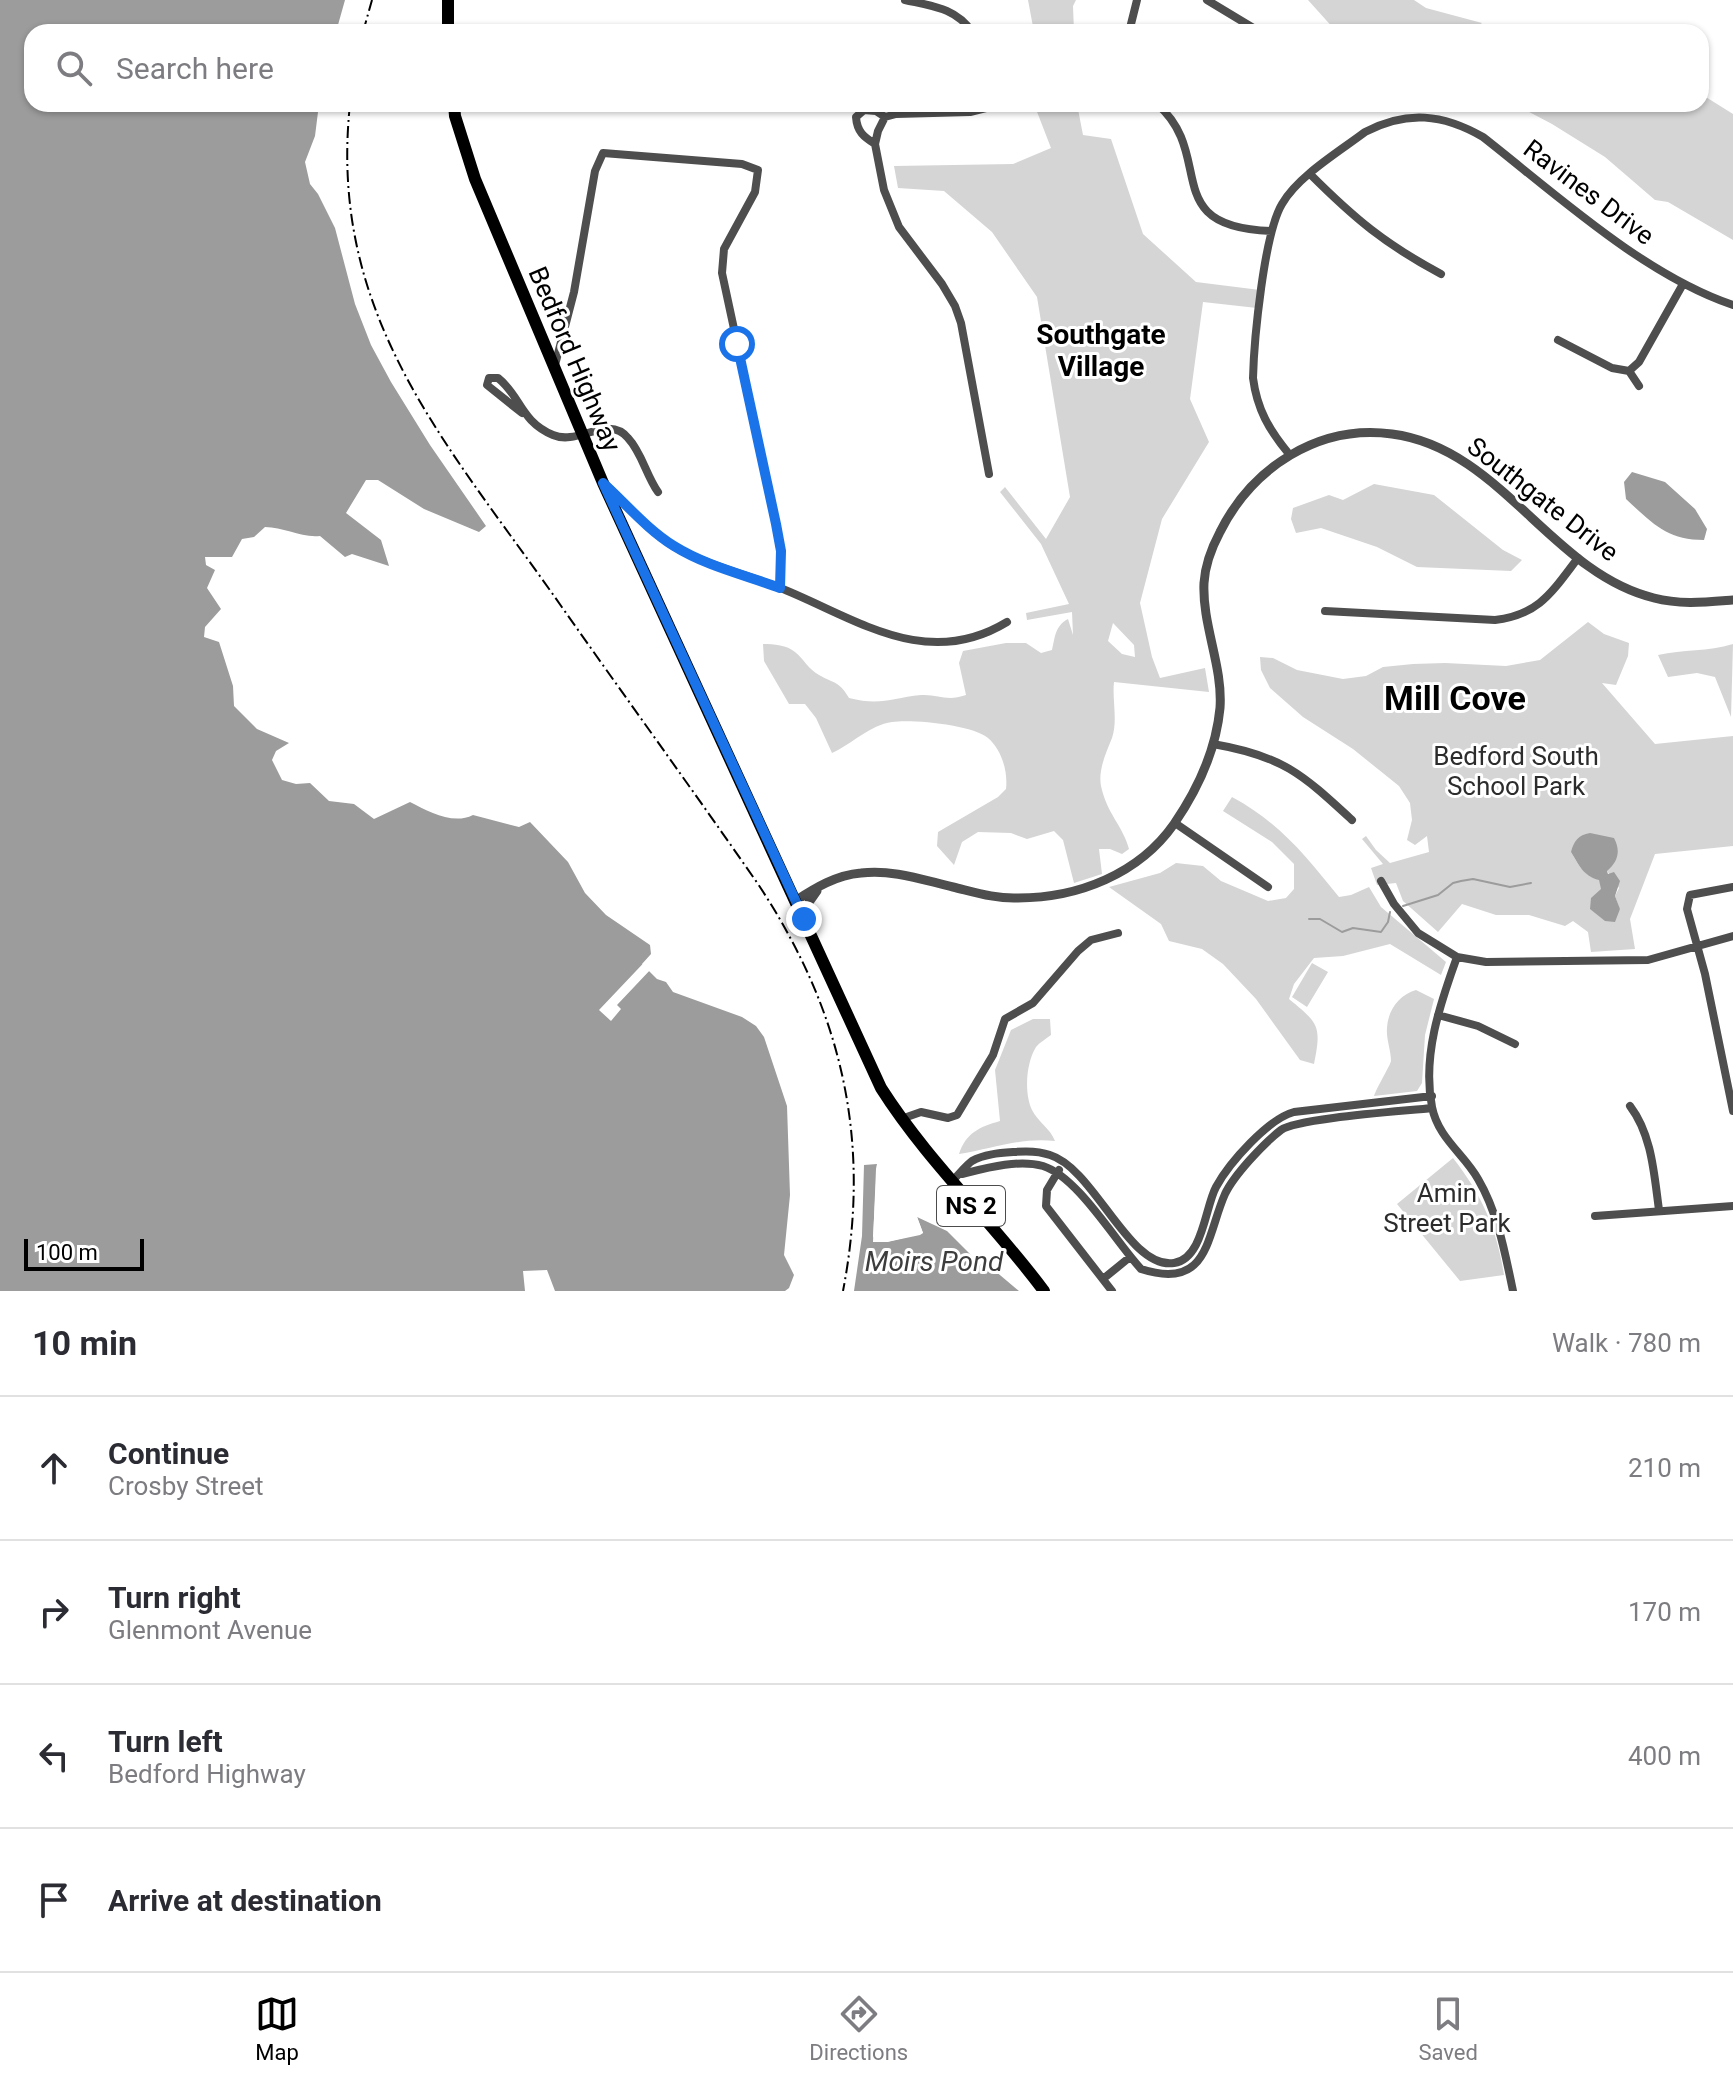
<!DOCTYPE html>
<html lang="en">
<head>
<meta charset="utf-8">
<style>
  body { margin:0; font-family:Roboto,sans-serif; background:#f7f7f7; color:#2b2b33 }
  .scale { position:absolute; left:24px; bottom:20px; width:120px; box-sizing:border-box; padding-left:8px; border:4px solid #000; border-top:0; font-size:22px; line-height:28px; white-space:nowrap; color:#000; -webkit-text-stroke:6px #fff; paint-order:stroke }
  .stop { position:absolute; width:24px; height:24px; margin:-18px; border:6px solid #1a73e8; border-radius:50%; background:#fff }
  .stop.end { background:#1a73e8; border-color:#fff; box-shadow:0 2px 8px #0008 }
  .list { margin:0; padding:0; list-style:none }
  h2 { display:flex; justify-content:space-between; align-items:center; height:104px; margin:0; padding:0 32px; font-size:34px }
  h2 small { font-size:26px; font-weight:400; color:#7c7c81 }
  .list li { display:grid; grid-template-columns:52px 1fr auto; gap:24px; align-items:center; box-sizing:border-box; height:144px; padding:0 32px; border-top:2px solid #e1e1e2 }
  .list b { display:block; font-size:30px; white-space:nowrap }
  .list p { margin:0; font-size:26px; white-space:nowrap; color:#7c7c81 }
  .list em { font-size:26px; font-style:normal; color:#7c7c81 }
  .icon { flex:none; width:44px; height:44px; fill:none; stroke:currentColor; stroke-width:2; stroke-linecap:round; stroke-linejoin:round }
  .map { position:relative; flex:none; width:1733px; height:1291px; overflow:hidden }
  .search { position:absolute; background:#fff; box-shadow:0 2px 6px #0004; left:24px; right:24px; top:24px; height:88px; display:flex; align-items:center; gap:20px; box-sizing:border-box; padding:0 28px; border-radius:24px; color:#7c7c81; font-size:30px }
  .sheet { height:680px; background:#fff }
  nav { display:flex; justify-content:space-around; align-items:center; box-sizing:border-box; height:112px; border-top:2px solid #e1e1e2; background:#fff; font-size:22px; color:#7c7c81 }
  nav a { display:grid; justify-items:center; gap:4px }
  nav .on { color:#000 }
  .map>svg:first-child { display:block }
  .green { fill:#d5d5d5; fill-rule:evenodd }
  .water { fill:#9c9c9c }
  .pier { fill:#fff }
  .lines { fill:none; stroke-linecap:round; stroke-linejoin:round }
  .stream { stroke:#9c9c9c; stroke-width:2 }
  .minor { stroke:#4e4e4e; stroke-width:8 }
  .tertiary { stroke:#4e4e4e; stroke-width:9 }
  .primary { stroke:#000; stroke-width:12 }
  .rail { stroke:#000; stroke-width:2; stroke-dasharray:12 4 2 4; stroke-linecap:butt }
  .route { stroke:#1a73e8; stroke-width:10 }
  .labels { text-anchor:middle; stroke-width:6; stroke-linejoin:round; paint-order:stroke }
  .shield { fill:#fff; stroke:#4c4c4c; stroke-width:2 }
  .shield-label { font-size:24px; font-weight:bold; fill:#000 }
  .street-label { font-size:26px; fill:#000; stroke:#fff }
  .park-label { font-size:26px; fill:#2c2c2c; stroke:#fff }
  .neighbourhood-label { font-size:28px; font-weight:bold; fill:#000; stroke:#fff }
  .water-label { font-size:28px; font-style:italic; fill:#3d3d3d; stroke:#fff }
  .district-label { font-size:34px; font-weight:bold; fill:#000; stroke:#fff }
</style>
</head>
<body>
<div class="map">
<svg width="1733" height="1291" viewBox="0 0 1733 1291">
  <rect width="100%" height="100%" fill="#fff"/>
  <path class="green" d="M1028,0H1076L1073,6L1074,32H1034Z
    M1308,0H1414L1426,8L1482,23L1473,30L1478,32H1341L1335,30Z
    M1701,94L1733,114V240L1668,202L1655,200L1605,157L1552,124L1514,104H1701Z
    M1034,104H1077L1083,135L1111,139L1143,234L1196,282L1260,290L1257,308L1203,302L1190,399L1209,442L1162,519L1140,603L1152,657L1160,678L1205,668L1209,692L1114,682C1112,700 1118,720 1112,738C1106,753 1098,770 1101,786C1107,814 1123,826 1129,849L1122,854L1110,849H1099L1102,874L1074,883L1063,840L1054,831L1027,839L1011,833L978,832L962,842L954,865L937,846L938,832L998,797L1006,789C1008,772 1002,750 988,738C973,725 913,719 892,722C870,725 852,744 832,753L816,718L805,704H789L764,661L763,644C774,644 787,645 795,652C804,659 808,669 819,675C835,684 839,681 849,698C880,706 892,698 921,695C939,694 946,702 966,695L959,663L963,651L1006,643H1026L1041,653L1052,650C1055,637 1055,626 1068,619L1073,635L1072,612L1027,620L1026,613L1069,604L1041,544L1000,492L1005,487L1046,539L1070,497L1037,297L992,232L944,191L898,188L894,166L1013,164L1051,148ZM1113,623L1134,645L1135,657L1122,654L1108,641Z
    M1374,484L1434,495L1503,550L1522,560L1511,571L1417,567L1377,547L1321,528L1296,533L1291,519L1293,508L1329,495L1343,500Z
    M1588,622L1604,634L1629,643L1628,656L1616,685L1602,683L1655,744L1733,736V846L1655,854L1630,919L1635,949L1591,952L1588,932L1573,921L1565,926L1529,915H1496L1462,904L1438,932L1403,901L1396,883L1377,885L1371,868L1383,864L1362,839L1366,836L1376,850L1390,863L1429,852L1427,836L1415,845L1407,840L1412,820L1410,803L1399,786L1353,749L1303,717L1270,688L1261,670L1260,657L1273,658L1297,670L1343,679L1366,676L1383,667L1413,664L1445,663L1506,666L1540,660ZM1571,852L1607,871L1619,888L1615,896L1620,910L1591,899L1602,889L1599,879C1583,876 1579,865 1571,852Z
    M1733,644L1731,717L1715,677L1697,673L1668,677L1658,655C1683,649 1708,652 1733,644Z
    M1232,797C1280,823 1305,855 1339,897L1351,895L1369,887L1381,907L1446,962L1441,975L1390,944L1343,956L1314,958L1294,984L1289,999C1318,1023 1322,1025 1314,1064L1300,1060L1256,999L1223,964L1202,949L1169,941L1161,924L1109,887L1160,873L1176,863L1203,866L1221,881L1268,901L1286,898L1294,889V864L1272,842L1223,811Z
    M1312,963L1328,972L1307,1007L1292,997Z
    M1416,990L1434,999L1425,1035L1422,1083L1417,1091L1374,1096C1378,1085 1390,1066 1391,1061C1391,1050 1386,1039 1387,1028C1388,1010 1399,995 1416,990Z
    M1033,1019H1050L1051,1035C1046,1039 1040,1042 1036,1047C1026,1063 1024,1093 1032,1110C1038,1122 1050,1128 1055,1141C1021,1137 992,1149 959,1154C966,1133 979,1127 1000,1121L995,1070L1011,1030Z
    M1453,1158C1482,1195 1497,1229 1504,1275L1460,1281L1397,1204Z"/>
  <path class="water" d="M0,0H345L336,32H32V104H319L315,136L305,162L310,184L318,194L335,228L355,304L371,345L391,382L430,445L486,526L479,532L424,509L378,480H366L346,513L381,540L389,566L352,554L345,557L320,536C301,538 284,527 265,527L254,537L242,539L232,557H205L206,565L215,570L207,588L221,609L205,627L204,637L219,642L233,686L234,706L257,729L289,743L276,751L272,760L282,780L296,784L310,783L329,801L354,804L374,819L410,802C429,812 453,825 473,815L519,827L530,822L568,862L585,893L606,915L650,945L651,954L642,964L657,979L666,982L673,992L742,1017L756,1026L764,1037L787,1106L790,1195L784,1255L794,1275L789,1288L785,1291H555L547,1270L523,1271L525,1291H0Z
    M1632,472L1665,482L1695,509L1707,529L1704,540C1667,540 1652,523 1626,499L1624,482Z
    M1590,833L1614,838C1621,851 1618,862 1607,871L1608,874L1614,872L1620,881L1615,896L1620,909L1615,922L1605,921L1590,909L1591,898L1601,889L1599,880C1583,876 1579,865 1571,852C1574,841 1578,835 1590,833Z
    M877,1164L873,1237L887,1242L920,1235L923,1233L917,1217L947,1231L980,1264L994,1270L1019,1291H854L862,1236L864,1165Z"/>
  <path class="pier" d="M654,952L655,956L647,964L652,968L617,1005L621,1009L611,1021L599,1010Z
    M881,1163L877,1238L918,1231L913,1218L916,1214L923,1233L887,1242H873L876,1169L877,1164Z"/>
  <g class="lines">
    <path class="stream" d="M1403,906L1438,895L1453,883L1461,881L1473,879L1510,887L1531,883
      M1309,919H1320L1342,932L1353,928L1381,932L1388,922L1390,912"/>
    <path class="minor" d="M905,0C932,6 956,8 972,32
      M1207,0L1260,32
      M1129,32L1137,0
      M1157,104C1217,156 1157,227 1271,231
      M875,144C864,137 857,132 856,117L864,110L876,111L885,117
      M1310,174C1355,219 1385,244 1441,274
      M1558,340L1612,368L1629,371L1639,362L1683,284
      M555,365L574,292L595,171L603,153L742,164L758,170L755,192L724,249L722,273L776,524L781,551L780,588
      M1629,371L1639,386
      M522,413L487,385L489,378H498C521,396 520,421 553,435C578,446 608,414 628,438C642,453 646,475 658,492
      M1289,454C1269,430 1257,409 1253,378C1254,340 1264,234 1282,204C1298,176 1340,151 1365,132C1407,110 1443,114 1483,137C1557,195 1644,275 1733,305
      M989,474L961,323L955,306L942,284L899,227L884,190L875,144L878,131L885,117L896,114L970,112L1002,104
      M607,486C629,506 650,532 675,547C707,565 744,574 778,587C854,617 925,672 1007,622
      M1325,611L1495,620C1539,615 1552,592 1578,558
      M1213,744C1283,756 1302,774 1352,820
      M1175,823L1268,887
      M1381,881L1394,904L1418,933L1457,957L1486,962L1648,960L1733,936
      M1733,887L1690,895L1687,909L1705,974L1733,1111
      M1457,957C1440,1004 1422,1056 1432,1107C1438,1138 1464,1154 1478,1179C1498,1213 1505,1253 1513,1291
      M1438,1015L1478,1026L1515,1044
      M1630,1106C1652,1135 1654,1174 1659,1210
      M901,1119L921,1112L948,1118L957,1115L993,1055L1005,1019L1033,1003L1078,951L1091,940L1118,933
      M1059,1170L1047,1190L1046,1206L1112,1291
      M962,1174C986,1168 1018,1159 1043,1166C1078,1177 1115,1241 1141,1269C1209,1291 1206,1237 1225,1194C1234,1175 1264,1143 1281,1130C1297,1118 1406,1111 1432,1108
      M951,1182C958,1176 965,1166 972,1161C984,1154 1000,1153 1014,1152C1025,1151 1039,1151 1050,1155C1095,1169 1129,1270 1174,1263C1203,1259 1205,1207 1216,1187C1229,1163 1268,1119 1294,1112L1432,1096
      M1595,1216L1733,1206
      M1103,1279L1130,1257"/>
    <path class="tertiary" d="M795,901C815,888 836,875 861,873C892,869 923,880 953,887C974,892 996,899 1018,898C1078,898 1139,874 1174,824C1198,789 1216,750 1220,708C1223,666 1202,625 1204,583C1205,566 1212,547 1220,532C1252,468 1318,424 1392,434C1501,448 1551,573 1654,598C1680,605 1707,602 1733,600
      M804,919L805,908L817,891"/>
    <path class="primary" d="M448,0V32
      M454,104L455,116L475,179L603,483L881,1088C928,1162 992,1221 1044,1291"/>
    <path class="rail" d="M363,32L372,0
      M350,104C328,310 441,437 552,593C620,690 690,786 758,884C842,1011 872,1140 843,1291"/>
  </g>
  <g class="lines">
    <path class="route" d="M737,344L776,524L781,551L780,588C745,575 706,566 674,546C648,530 626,504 603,483L804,919"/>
  </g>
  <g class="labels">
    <rect class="shield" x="937" y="1186" width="68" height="40" rx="6"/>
    <g class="shield-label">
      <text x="971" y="1214">NS 2</text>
    </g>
    <g class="street-label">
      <text transform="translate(1589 192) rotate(37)" y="9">Ravines Drive</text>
      <text transform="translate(575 359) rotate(67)" y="9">Bedford Highway</text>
      <text transform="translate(1543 499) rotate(38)" y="9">Southgate Drive</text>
    </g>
    <g class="park-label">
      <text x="1516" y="765">Bedford South<tspan x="1516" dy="30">School Park</tspan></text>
      <text x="1447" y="1202">Amin<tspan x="1447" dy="30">Street Park</tspan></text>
    </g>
    <g class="neighbourhood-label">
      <text x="1101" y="344">Southgate<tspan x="1101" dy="32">Village</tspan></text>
    </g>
    <g class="water-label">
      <text x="934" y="1271">Moirs Pond</text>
    </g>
    <g class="district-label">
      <text x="1455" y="710">Mill Cove</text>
    </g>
  </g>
</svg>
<div class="scale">100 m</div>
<div class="stop" style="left:737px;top:344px"></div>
<div class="stop end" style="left:804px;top:919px"></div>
<div class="search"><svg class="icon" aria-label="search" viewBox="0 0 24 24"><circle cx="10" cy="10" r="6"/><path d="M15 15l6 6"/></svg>Search here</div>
</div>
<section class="sheet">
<h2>10 min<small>Walk · 780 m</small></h2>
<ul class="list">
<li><svg class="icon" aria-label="ahead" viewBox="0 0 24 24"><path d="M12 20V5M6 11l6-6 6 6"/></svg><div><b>Continue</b><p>Crosby Street</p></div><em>210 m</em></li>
<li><svg class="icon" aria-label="right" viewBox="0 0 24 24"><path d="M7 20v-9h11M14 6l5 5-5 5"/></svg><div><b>Turn right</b><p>Glenmont Avenue</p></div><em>170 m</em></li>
<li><svg class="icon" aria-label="left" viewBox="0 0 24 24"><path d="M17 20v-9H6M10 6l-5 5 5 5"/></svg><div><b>Turn left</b><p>Bedford Highway</p></div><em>400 m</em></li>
<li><svg class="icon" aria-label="arrive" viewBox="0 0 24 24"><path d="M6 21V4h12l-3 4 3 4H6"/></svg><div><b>Arrive at destination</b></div></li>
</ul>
</section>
<nav>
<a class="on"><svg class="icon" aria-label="map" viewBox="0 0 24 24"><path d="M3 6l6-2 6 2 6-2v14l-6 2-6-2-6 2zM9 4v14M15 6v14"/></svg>Map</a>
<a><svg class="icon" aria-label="directions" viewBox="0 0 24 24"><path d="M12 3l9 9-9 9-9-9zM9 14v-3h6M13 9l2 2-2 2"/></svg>Directions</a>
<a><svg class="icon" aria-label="saved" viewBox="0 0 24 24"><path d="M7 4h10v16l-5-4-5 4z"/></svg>Saved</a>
</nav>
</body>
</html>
